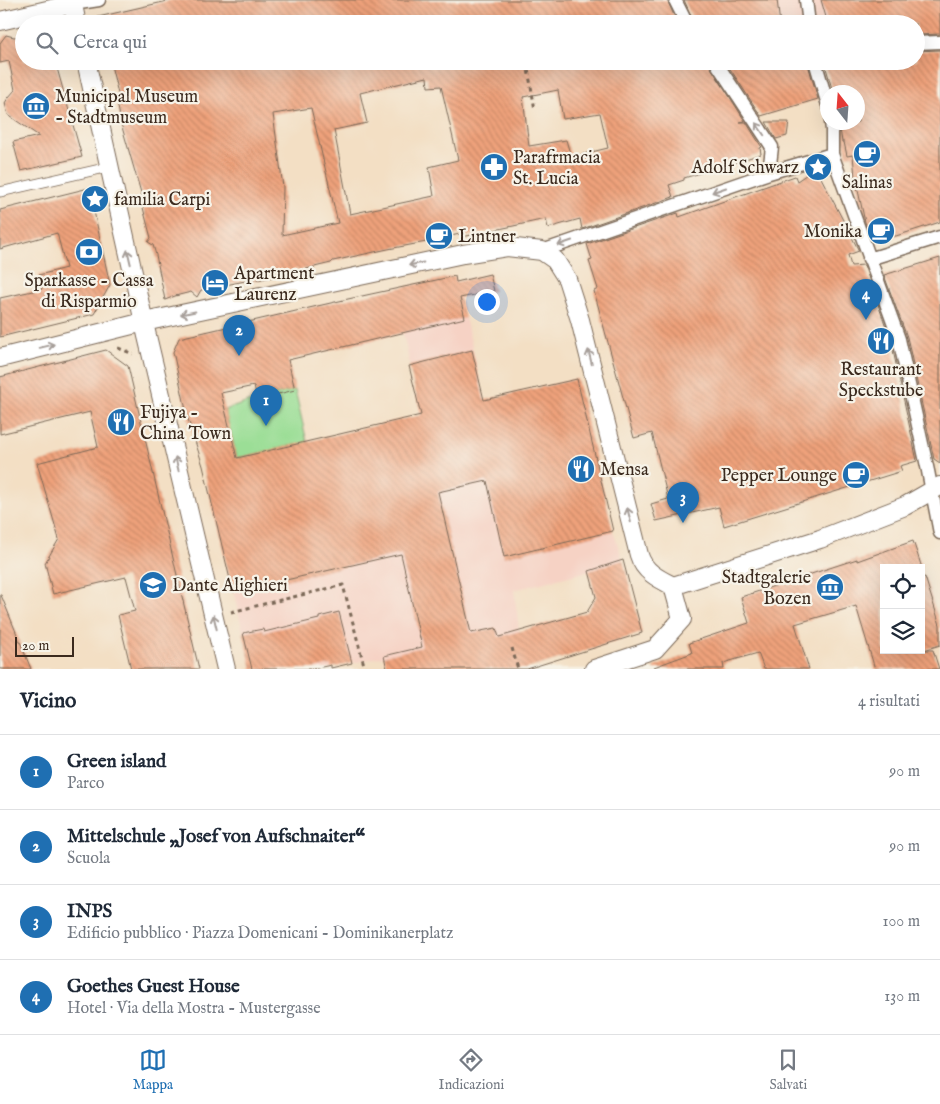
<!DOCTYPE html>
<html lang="it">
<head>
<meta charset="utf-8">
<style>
  body { margin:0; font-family:"IM FELL English",serif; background:#f2f2f3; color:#1f2937 }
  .controls { position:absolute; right:15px; bottom:15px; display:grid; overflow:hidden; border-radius:0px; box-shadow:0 5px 20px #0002 }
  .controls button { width:45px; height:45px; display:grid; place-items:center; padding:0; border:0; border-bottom:1px solid #e0e1e3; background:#fff; color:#1f2937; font:25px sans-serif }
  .compass { position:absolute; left:820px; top:85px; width:45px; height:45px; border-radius:50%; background:#fff; box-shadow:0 5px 20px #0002; rotate:343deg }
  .scale { position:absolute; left:15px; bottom:12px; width:59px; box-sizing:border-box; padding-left:5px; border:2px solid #3b2a1e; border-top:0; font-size:14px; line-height:18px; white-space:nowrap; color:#3b2a1e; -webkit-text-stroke:4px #f7f3e8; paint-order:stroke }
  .you { position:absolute; left:486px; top:301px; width:18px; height:18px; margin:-12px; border:4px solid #fff; border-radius:50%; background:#1a73e8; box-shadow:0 0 0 8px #1a73e833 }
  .badge { display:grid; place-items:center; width:32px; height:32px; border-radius:50%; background:#1f6fb2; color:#fff; font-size:16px; font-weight:700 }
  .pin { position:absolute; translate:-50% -41px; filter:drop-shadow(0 1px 2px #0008) }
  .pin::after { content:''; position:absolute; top:26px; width:18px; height:15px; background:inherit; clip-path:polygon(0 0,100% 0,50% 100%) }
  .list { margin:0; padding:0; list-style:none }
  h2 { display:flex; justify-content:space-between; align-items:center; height:65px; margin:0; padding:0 20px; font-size:21px }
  h2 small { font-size:16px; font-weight:400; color:#747a83 }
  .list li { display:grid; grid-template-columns:32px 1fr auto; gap:15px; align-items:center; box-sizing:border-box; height:75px; padding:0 20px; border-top:1px solid #e0e1e3 }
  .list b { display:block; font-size:19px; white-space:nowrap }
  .list p { margin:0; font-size:16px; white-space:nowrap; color:#747a83 }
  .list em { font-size:16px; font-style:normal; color:#747a83 }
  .icon { flex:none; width:28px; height:28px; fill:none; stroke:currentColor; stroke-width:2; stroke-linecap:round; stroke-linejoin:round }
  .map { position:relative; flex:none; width:940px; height:669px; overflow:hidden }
  .search { position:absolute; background:#fff; box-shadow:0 5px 20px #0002; left:15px; right:15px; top:15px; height:55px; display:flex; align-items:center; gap:12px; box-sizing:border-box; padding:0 18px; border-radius:28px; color:#747a83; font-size:19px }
  .sheet { height:365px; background:#fff }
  nav { display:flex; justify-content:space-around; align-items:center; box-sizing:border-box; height:70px; border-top:1px solid #e0e1e3; background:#fff; font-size:14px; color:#747a83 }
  nav a { display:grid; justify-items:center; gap:2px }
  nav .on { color:#1f6fb2 }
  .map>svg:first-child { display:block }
  .built { fill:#f6d2c4 }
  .garden { fill:#9bde96; stroke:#6b845a }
  .building { fill:url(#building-back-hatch); fill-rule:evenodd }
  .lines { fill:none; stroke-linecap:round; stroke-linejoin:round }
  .service-casing { stroke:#7b6958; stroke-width:11 }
  .pedestrian-casing { stroke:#7b6958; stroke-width:15 }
  .minor-casing { stroke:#7b6958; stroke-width:20 }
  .path { stroke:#7b6958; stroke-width:3; stroke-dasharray:4 4; stroke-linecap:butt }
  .service { stroke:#fff; stroke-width:9 }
  .pedestrian { stroke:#fff; stroke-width:12 }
  .minor { stroke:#fff; stroke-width:18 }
  .oneway { stroke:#a79f9a }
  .labels { text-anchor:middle; stroke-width:4.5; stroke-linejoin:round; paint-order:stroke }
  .poi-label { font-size:18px; fill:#3b2a1e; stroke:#f7f3e8; text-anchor:start }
</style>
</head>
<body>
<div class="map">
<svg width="940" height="669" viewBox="0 0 940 669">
  <defs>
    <pattern id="building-back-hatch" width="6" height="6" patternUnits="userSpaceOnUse" patternTransform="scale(1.25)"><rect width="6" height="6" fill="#efa27b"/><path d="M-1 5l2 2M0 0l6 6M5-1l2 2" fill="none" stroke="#c38464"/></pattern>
  </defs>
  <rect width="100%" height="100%" fill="#f7f3e8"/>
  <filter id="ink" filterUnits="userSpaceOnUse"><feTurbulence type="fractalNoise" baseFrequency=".02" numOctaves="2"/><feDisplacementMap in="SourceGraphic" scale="10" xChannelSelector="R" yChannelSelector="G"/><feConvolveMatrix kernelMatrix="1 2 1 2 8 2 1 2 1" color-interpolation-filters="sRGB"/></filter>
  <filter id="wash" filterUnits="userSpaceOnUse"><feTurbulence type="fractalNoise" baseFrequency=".0096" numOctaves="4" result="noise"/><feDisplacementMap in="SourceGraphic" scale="20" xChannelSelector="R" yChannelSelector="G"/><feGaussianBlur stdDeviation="1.12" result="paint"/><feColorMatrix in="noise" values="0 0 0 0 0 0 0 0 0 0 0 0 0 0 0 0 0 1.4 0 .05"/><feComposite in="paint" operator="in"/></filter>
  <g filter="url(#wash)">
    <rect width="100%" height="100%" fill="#f3dfc4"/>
    <path class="built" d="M777,0H821L828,24H780Z
      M455,276L485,400L577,379L613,531L623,560L589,571L514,590L524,669L384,656L327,669H252L203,466L225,410L257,399L295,390L308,442L421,415L403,333L359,344L347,299Z"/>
    <path class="garden" d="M295,390L307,442L237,458L225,410L257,399Z"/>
    <g id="blocks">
      <path class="building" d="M172,0H667L678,24H99L98,17Z
        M684,0H777L780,24H695Z
        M821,0H940V34L916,35V24H828Z
        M6,35L14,37L24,36V61H55L82,157L21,171L13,142L39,136L8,115L5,103L8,98L15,90L9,61L0,63V43Z
        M940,50V222L896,236L871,238L865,222L855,177L853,155L847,156L844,142H842L839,122H858V92H833L824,61H916V51Z
        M110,61H707L745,121L740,122H746L761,146L762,147L760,148L761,154L730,164V166L711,172L710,170L684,178V180L669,185L673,197L582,229L580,219L548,228L546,219L462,237L460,234L441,238L438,246L432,241L388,249L333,261L331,263L298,271L297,269L273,274V277L262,279L246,282L245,281L201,290L197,297L191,292L175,296L165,300L156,255L153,245L148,242L151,238L142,204L144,203L122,127L117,102H120ZM427,77L428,87L441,86L458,160L429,167L434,196L350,214L334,130L367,123L360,93ZM558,90L563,119L600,113L608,148L571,157L566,140L529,146L523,97ZM311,108L338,223L282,235L283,187L273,114Z
        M725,61H807L818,99L761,116Z
        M766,122H789L787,136L776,139Z
        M816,168L859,251L848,255L851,266L864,265L891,341L917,461L900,466L902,471L724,526L719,507L656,521L651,504L668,499L652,433L634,438L594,291L598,289L589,261L592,260L587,244L678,213L679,217L795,176L797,181Z
        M89,188L110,285L94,314L0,337V298L42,289L39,275L66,268L57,233L0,249V210Z
        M940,258V463L934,459L907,337L884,275Z
        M490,274L494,291L460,298L465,318L288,360L295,390L257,399L254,386L221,393L237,458L421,415L409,366L472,350L484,400L577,379L613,531L504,557L487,481L438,492L471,633L496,628L499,637L587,612L596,597L589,571L623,560L642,633L527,669H387L384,656L422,647L401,554L233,592L203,466L188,419L173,352L179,338L348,299L455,276L456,282Z
        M106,350L128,366L199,669H131L118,615L135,611L126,577L53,594L45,563L59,539L37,463L98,447L90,412L0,434V377Z
        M913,541L922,568H884V650H921V578L925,577L940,625V645L924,650H933L939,669H875L856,606L795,624L809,669H764L758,653L723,663L724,669H654V667L692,653L689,643L749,623L741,597L857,559V561Z
        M0,595H1L31,669H0Z
        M339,612L352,663L331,668V665L313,669H252L243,633L263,629L264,632L319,619V617Z"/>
    </g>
  </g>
  <g filter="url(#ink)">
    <use href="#blocks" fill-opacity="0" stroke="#7b6958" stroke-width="1"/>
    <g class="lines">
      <defs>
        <path id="service" d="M0,192L109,167"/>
        <path id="pedestrian" d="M675,0L687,24
          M806,0L809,24
          M73,4L99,0
          M916,43L940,42
          M715,61L772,147L769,173
          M815,61L828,105
          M831,122L832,130V154L899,339L928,471L940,533
          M542,251L769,173L832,154
          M869,259L940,237"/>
        <path id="minor" d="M72,0L77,24
          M0,21L73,4
          M86,61L147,336L226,669
          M0,358L144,322L463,254L507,247L542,251L555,260L567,279L580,320L639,555C644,572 659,579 673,586L820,539L905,506L940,486
          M594,669L655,649L682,619L673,586"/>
      </defs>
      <use href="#service" class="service-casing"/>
      <use href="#pedestrian" class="pedestrian-casing"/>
      <use href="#minor" class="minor-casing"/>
      <path class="path" d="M527,63L535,110
        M118,348L133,354
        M231,612L343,585L365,669
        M512,648L518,669"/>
      <use href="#service" class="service"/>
      <use href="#pedestrian" class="pedestrian"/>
      <use href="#minor" class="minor"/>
    </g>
    <defs><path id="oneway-shaft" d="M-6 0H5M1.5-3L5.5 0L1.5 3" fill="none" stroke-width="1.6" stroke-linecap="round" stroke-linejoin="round" transform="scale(1.25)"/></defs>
    <g class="oneway">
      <use href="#oneway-shaft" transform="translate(760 129) rotate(-124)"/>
      <use href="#oneway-shaft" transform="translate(719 190) rotate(161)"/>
      <use href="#oneway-shaft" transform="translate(565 243) rotate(161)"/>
      <use href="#oneway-shaft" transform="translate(129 257) rotate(-103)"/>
      <use href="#oneway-shaft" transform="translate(416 264) rotate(168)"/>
      <use href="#oneway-shaft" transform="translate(188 313) rotate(168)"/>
      <use href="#oneway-shaft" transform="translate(47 346) rotate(-14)"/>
      <use href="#oneway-shaft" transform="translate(590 357) rotate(-104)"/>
      <use href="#oneway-shaft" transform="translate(177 464) rotate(-103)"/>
      <use href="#oneway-shaft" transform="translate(629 515) rotate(-104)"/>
      <use href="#oneway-shaft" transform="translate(215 622) rotate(-103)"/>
    </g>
  </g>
  <defs>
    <symbol id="museum-disc" viewBox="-11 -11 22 22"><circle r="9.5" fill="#1f6fb2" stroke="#f7f3e8"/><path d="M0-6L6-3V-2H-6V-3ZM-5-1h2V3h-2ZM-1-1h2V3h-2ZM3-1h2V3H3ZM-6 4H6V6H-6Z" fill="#fff"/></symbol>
    <symbol id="cafe-disc" viewBox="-11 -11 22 22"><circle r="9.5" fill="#1f6fb2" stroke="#f7f3e8"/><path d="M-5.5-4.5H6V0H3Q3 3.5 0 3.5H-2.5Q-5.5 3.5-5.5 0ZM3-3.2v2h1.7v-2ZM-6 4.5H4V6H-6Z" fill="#fff"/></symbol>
    <symbol id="pharmacy-disc" viewBox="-11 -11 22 22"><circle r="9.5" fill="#1f6fb2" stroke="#f7f3e8"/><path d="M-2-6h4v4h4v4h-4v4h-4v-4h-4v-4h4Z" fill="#fff"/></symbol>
    <symbol id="sight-disc" viewBox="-11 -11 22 22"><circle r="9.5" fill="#1f6fb2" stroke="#f7f3e8"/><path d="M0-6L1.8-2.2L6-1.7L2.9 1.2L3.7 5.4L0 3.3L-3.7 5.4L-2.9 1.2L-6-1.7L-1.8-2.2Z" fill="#fff"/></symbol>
    <symbol id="bank-disc" viewBox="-11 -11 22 22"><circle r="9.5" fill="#1f6fb2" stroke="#f7f3e8"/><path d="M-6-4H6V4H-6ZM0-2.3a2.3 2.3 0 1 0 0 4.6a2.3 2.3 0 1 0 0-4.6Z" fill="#fff"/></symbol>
    <symbol id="hotel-disc" viewBox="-11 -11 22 22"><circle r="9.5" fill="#1f6fb2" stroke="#f7f3e8"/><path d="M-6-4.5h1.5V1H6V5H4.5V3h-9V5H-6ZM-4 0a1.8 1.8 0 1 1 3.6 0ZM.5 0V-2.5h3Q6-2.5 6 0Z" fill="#fff"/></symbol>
    <symbol id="restaurant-disc" viewBox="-11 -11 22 22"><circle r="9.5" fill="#1f6fb2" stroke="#f7f3e8"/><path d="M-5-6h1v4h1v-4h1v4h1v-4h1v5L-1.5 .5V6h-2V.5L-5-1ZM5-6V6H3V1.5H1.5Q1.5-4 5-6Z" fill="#fff"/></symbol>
    <symbol id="school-disc" viewBox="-11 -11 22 22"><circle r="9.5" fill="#1f6fb2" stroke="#f7f3e8"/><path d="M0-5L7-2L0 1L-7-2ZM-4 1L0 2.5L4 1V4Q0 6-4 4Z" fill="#fff"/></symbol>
  </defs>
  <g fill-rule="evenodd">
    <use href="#museum-disc" x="20" y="90" width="32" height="32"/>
    <use href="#cafe-disc" x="851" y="138" width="32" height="32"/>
    <use href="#pharmacy-disc" x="478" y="151" width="32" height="32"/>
    <use href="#sight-disc" x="802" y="151" width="32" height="32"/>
    <use href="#sight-disc" x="79" y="183" width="32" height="32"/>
    <use href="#cafe-disc" x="865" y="215" width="32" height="32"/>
    <use href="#cafe-disc" x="423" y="220" width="32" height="32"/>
    <use href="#bank-disc" x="73" y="236" width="32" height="32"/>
    <use href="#hotel-disc" x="199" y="267" width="32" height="32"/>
    <use href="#restaurant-disc" x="865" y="325" width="32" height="32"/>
    <use href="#restaurant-disc" x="105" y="406" width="32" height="32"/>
    <use href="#restaurant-disc" x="565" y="453" width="32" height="32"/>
    <use href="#cafe-disc" x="840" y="459" width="32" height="32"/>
    <use href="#school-disc" x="137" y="569" width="32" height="32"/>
    <use href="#museum-disc" x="814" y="571" width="32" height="32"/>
  </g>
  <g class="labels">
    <g class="poi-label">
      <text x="55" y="102">Municipal Museum<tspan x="55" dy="21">- Stadtmuseum</tspan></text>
      <text x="513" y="163">Parafrmacia<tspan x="513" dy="21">St. Lucia</tspan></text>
      <text x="799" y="173" text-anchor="end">Adolf Schwarz</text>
      <text x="867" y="188" text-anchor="middle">Salinas</text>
      <text x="114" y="205">familia Carpi</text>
      <text x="862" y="237" text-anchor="end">Monika</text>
      <text x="458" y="242">Lintner</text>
      <text x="234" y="279">Apartment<tspan x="234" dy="21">Laurenz</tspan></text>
      <text x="89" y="286" text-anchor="middle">Sparkasse - Cassa<tspan x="89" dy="21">di Risparmio</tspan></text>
      <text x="881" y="375" text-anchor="middle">Restaurant<tspan x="881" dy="21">Speckstube</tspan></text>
      <text x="140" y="418">Fujiya -<tspan x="140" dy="21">China Town</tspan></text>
      <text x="600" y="475">Mensa</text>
      <text x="837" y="481" text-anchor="end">Pepper Lounge</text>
      <text x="811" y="583" text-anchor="end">Stadtgalerie<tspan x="811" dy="21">Bozen</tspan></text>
      <text x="172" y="591">Dante Alighieri</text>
    </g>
  </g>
</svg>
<div class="controls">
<button><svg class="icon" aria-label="locate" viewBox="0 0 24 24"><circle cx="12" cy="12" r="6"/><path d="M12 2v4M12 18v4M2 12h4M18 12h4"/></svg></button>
<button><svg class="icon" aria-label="layers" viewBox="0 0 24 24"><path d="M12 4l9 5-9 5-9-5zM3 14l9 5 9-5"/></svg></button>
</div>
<svg class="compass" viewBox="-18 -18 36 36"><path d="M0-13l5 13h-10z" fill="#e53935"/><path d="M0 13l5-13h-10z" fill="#747a83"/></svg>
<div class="scale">20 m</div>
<div class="you"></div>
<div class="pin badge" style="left:266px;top:426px">1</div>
<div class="pin badge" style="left:239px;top:356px">2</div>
<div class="pin badge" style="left:683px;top:523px">3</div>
<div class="pin badge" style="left:866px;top:320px">4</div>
<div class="search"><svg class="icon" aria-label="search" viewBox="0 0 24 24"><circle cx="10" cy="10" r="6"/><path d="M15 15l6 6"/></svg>Cerca qui</div>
</div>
<section class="sheet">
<h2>Vicino<small>4 risultati</small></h2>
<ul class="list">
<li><span class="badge">1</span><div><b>Green island</b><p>Parco</p></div><em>90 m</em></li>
<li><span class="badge">2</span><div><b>Mittelschule „Josef von Aufschnaiter“</b><p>Scuola</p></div><em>90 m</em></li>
<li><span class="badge">3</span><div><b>INPS</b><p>Edificio pubblico · Piazza Domenicani - Dominikanerplatz</p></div><em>100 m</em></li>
<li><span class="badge">4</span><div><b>Goethes Guest House</b><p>Hotel · Via della Mostra - Mustergasse</p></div><em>130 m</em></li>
</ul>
</section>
<nav>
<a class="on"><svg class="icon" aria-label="map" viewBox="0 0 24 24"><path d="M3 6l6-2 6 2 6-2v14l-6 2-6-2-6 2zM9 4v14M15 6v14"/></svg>Mappa</a>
<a><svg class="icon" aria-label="directions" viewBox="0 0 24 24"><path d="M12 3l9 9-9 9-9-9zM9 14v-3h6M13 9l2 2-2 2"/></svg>Indicazioni</a>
<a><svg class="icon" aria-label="saved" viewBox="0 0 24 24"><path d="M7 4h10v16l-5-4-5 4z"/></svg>Salvati</a>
</nav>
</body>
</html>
